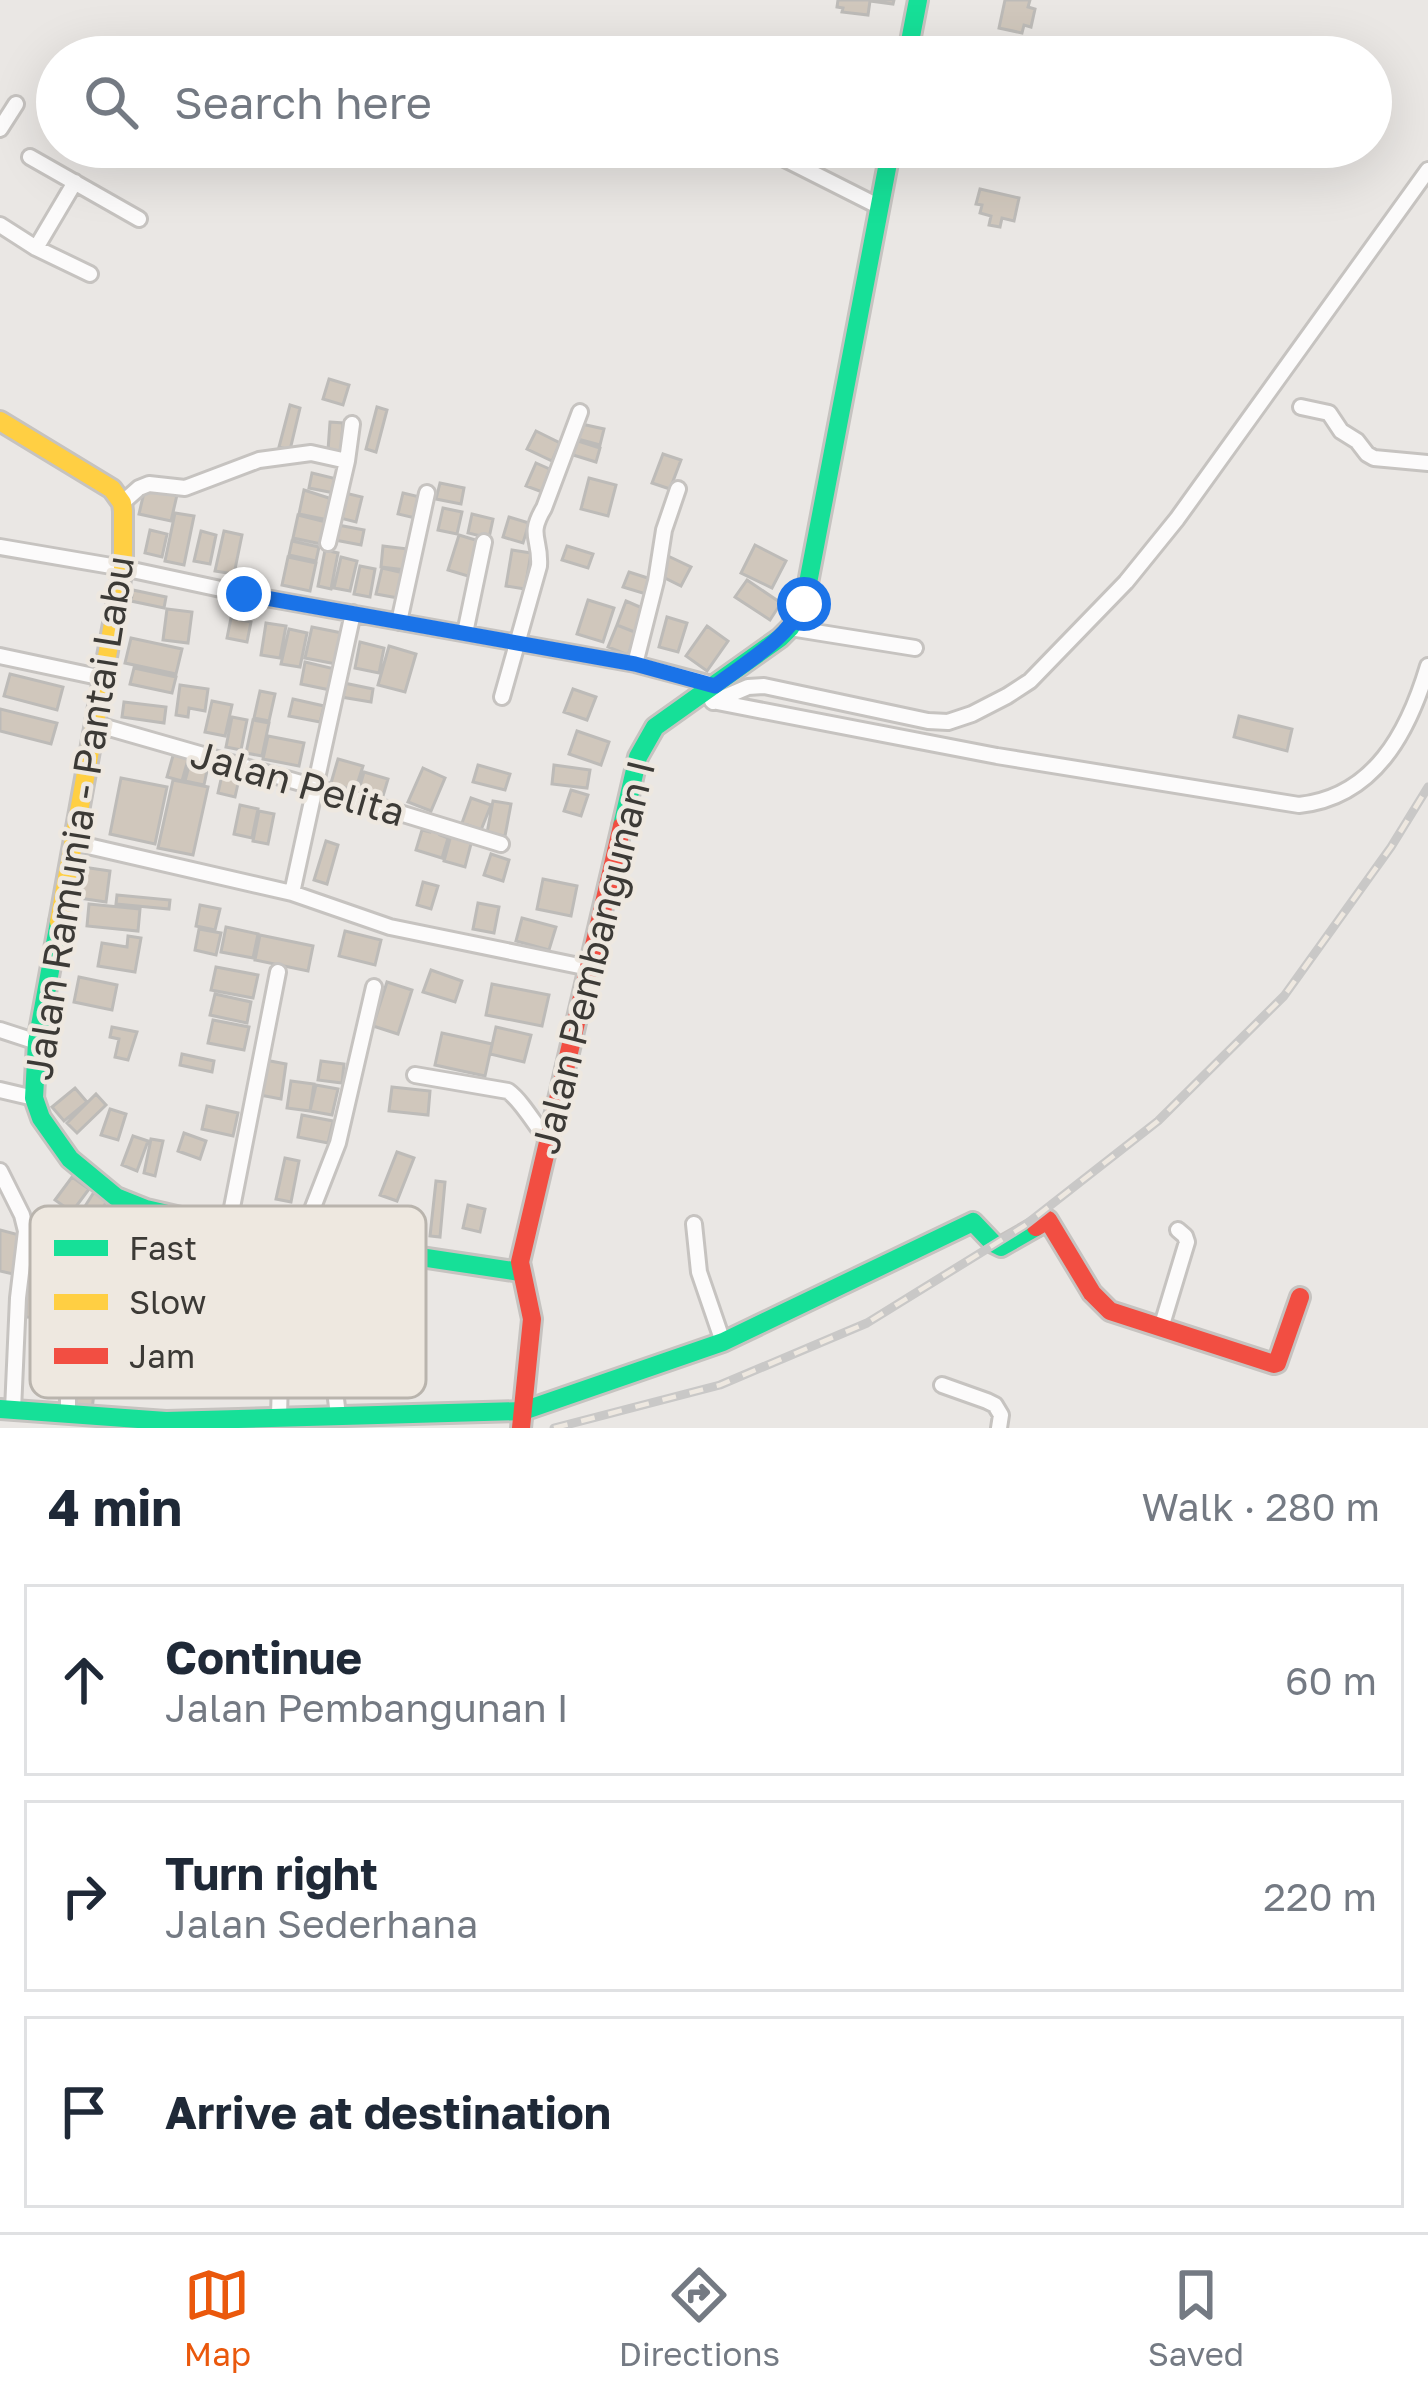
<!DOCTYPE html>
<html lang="en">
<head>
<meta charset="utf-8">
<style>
  body { margin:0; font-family:"Golos Text",sans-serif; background:#f6f6f7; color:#1f2937 }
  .stop { position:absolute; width:36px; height:36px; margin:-27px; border:9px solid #1a73e8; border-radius:50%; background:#fff }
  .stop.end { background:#1a73e8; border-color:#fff; box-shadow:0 3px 12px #0008 }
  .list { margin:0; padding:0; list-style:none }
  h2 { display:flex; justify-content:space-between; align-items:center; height:156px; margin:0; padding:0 48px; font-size:51px }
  h2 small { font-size:39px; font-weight:400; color:#747a83 }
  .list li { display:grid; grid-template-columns:78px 1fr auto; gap:36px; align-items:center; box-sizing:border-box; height:192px; margin:0 24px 24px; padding:0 24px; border:3px solid #e0e1e3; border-radius:0px }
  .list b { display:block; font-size:45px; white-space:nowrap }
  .list p { margin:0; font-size:39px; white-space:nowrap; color:#747a83 }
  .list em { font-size:39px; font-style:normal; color:#747a83 }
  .icon { flex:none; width:66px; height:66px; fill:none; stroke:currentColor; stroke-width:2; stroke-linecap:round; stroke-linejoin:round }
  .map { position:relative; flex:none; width:1428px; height:1428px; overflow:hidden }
  .search { position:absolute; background:#fff; box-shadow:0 12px 48px #0002; left:36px; right:36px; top:36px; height:132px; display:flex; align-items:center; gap:30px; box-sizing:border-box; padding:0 42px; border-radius:66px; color:#747a83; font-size:45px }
  .sheet { height:804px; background:#fff }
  nav { display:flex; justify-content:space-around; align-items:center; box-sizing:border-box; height:168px; border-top:3px solid #e0e1e3; background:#fff; font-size:33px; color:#747a83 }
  nav a { display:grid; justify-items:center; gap:6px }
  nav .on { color:#ea580c }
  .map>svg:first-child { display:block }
  .building { fill:#d0c7bc; stroke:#bdbbb8; stroke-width:3 }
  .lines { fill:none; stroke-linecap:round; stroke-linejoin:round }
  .street-casing { stroke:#c6c3c0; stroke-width:20 }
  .fast-casing { stroke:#c6c3c0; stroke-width:24 }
  .slow-casing { stroke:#c6c3c0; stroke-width:24 }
  .jam-casing { stroke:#c6c3c0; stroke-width:24 }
  .street { stroke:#fcfbfb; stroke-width:14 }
  .fast { stroke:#16e098; stroke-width:18 }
  .slow { stroke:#ffcf43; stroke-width:18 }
  .jam { stroke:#f24e42; stroke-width:18 }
  .rail-casing { stroke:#c9c8c7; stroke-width:9 }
  .rail { stroke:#eee8e0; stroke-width:4.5; stroke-dasharray:14; stroke-linecap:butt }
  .route { stroke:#1a73e8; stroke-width:15 }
  .labels { text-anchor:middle; stroke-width:9; stroke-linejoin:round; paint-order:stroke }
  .street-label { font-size:39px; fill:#3c3a36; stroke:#eee8e0 }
  .key { fill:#eee8e0; stroke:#b9b4ad; stroke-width:3 }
  .key-label { font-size:33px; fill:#3c3a36 }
</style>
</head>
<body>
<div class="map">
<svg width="1428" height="1428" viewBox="0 0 1428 1428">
  <rect width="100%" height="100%" fill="#eae7e4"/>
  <path class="building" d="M838,0H894L893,4L870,1L868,15L842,12L843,8L837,7Z
    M1005,0H1030L1028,7L1035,9L1031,27L1024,25L1022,33L999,28Z
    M818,147H862L853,162L834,151L830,160L815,152Z
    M980,189L1019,198L1014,221L1002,218L1000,227L989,225L991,216L980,213L982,205L976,204Z
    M329,379L349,385L343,405L323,399Z
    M290,405L300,408L290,450L279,447Z
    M377,407L387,410L376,452L366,449Z
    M330,422L343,423L341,451L328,450Z
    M577,423L604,429L600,445L574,438Z
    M536,431L560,443L552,461L527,449Z
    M575,440L600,448L596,462L570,454Z
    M663,454L681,460L670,489L652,483Z
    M536,463L554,471L545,493L526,486Z
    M312,473L337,479L334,493L309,488Z
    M589,478L616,485L608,516L581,509Z
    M440,483L464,488L461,504L436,499Z
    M145,488L177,495L171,521L139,514Z
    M304,490L332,499L328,520L299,514Z
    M345,493L362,497L356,522L340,518Z
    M403,493L420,497L415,518L398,514Z
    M443,508L462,512L457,534L438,530Z
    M175,513L194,516L184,565L165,561Z
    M472,514L493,519L489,538L468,533Z
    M298,515L326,522L321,544L293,538Z
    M509,517L529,523L523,543L503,537Z
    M338,525L364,530L361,545L335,540Z
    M150,530L167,534L162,557L145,553Z
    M201,531L216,535L210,564L194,561Z
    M224,531L242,535L234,574L215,571Z
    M459,535L482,542L471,577L448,570Z
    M292,541L319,547L316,561L289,555Z
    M755,545L786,561L772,588L741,573Z
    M383,546L408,549L406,570L381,567Z
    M567,546L593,554L588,568L562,560Z
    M325,550L338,553L331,589L318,586Z
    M512,550L531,553L525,589L506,586Z
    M668,556L691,567L681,586L659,575Z
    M288,557L316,563L310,591L282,585Z
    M341,557L357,561L350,591L334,588Z
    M360,566L375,569L370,597L354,594Z
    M382,568L404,573L398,598L376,594Z
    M629,572L654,580L649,595L623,587Z
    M747,580L781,603L770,620L735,597Z
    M133,590L166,597L164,608L131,601Z
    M588,600L614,608L603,642L577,634Z
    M626,601L647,610L637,633L617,625Z
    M167,609L192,612L188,643L163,640Z
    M667,617L687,623L678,652L659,647Z
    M231,618L251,622L247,642L227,638Z
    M266,623L286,626L280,658L261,655Z
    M617,625L637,633L628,655L608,647Z
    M707,626L728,641L707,671L686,656Z
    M312,627L342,633L336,664L305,658Z
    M289,629L307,633L300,667L281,664Z
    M131,638L182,649L176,674L125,663Z
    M360,642L384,648L379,673L355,668Z
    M389,646L416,654L405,692L378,685Z
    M305,662L335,669L330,690L301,684Z
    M134,668L176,677L172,693L130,684Z
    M10,674L63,687L57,710L4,696Z
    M344,683L373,689L371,702L341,697Z
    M180,685L208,689L205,711L189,708L188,717L176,715Z
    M573,689L596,697L587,720L564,712Z
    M260,691L275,694L269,721L254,718Z
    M293,699L324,706L320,722L289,716Z
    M212,701L232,705L225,736L205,732Z
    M124,702L166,707L164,723L122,717Z
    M0,709L57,723L51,744L0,731Z
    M1239,716L1292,729L1287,751L1234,737Z
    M232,717L247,720L241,750L226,747Z
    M253,720L269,723L262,756L246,753Z
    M577,731L609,742L601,765L569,754Z
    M268,736L304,743L299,766L263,759Z
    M174,752L189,756L182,781L167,777Z
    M338,759L363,766L355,791L331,783Z
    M190,762L208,766L204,785L185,781Z
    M478,765L510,774L505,790L473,782Z
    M554,765L590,770L587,788L552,784Z
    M224,766L241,770L235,797L218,793Z
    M423,768L445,778L431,811L408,802Z
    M364,772L388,779L383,796L359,789Z
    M121,778L167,787L155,844L110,834Z
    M173,780L208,787L193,855L158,848Z
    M571,790L588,795L581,816L564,811Z
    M471,798L491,805L481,830L462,823Z
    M493,801L511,804L505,836L487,833Z
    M240,805L258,809L252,838L234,834Z
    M259,811L274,814L268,844L253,841Z
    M432,827L442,830L440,835L448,838L442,858L416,850L422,830L430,832Z
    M451,835L472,840L465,867L444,861Z
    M326,841L338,845L327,884L314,880Z
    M491,854L509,860L503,881L484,875Z
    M83,867L110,871L106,902L79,898Z
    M543,879L577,886L571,916L537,909Z
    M423,882L438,886L431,909L417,905Z
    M117,895L170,900L169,909L116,904Z
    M478,903L499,907L494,933L473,929Z
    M89,904L140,909L138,931L87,926Z
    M200,905L220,909L215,930L196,926Z
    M522,918L556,927L549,950L516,941Z
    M226,927L258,934L253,958L221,952Z
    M199,929L221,933L216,955L195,950Z
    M345,931L381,940L375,965L339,956Z
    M260,935L313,946L308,971L255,960Z
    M128,936L141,938L135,972L98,966L102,943L127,947Z
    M216,967L258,975L253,998L211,990Z
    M431,970L462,981L455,1002L423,992Z
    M79,977L117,985L112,1010L74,1002Z
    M387,982L412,990L398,1034L373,1026Z
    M492,984L549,995L542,1026L486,1015Z
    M215,994L251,1002L247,1023L210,1015Z
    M213,1020L249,1027L244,1050L208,1043Z
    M112,1027L137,1032L128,1060L115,1057L119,1039L110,1037Z
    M496,1027L531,1035L524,1062L490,1054Z
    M442,1033L492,1044L485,1076L435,1065Z
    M182,1054L214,1061L212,1072L180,1065Z
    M265,1060L286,1064L281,1099L260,1095Z
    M321,1061L344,1064L342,1083L318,1080Z
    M291,1081L314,1084L310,1111L287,1108Z
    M316,1085L338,1089L332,1115L310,1111Z
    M392,1087L430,1091L428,1115L389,1111Z
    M75,1088L87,1102L64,1121L52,1107Z
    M96,1094L106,1105L77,1133L67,1123Z
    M207,1106L238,1113L233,1136L202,1129Z
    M110,1109L126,1114L118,1140L101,1135Z
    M302,1115L333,1121L328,1143L298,1137Z
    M184,1133L206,1141L200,1159L178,1151Z
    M133,1136L148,1141L137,1171L122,1165Z
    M151,1139L163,1141L155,1176L144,1173Z
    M397,1152L414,1158L397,1201L380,1195Z
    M285,1158L299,1161L291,1202L276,1199Z
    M72,1177L89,1189L72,1212L55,1200Z
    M436,1181L445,1182L440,1237L430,1236Z
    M94,1192L107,1201L74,1252L61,1244Z
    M468,1205L485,1209L480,1232L463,1228Z
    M0,1230L23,1236L13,1274L0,1271Z
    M27,1291L63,1292L62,1318L26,1317Z
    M76,1373L96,1375L92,1410L72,1408Z"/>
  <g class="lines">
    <defs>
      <path id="street" d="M0,129L16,104
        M761,147L880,207
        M30,157L139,219
        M0,225L36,248L90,274
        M36,248L75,182
        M1301,407L1329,413L1341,431L1357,441L1367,454L1374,458L1428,463
        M122,503L139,488L149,484L185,488L259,460L311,453L347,461
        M328,543L347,461L352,424
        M0,547L123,568L244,594L635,664L715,685
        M399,622L427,493
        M790,628L915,648
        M465,633L484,542
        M0,656L103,678
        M635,664L656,581L664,530L678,489
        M502,697L539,566C541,538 527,536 544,508L580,412
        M712,701L997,756L1299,805C1374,797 1408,733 1428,666
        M713,702L748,687L764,686L928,721L948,722L972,714L1007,696L1030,681L1126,582L1177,519L1428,170
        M95,724L315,787L501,844
        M75,843L292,893L390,927L589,968
        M292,893L353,613
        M0,1030L37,1042
        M415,1075L508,1091C523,1102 536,1127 549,1142
        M0,1090L34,1098
        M0,1171L22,1215L26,1231L18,1298L13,1410
        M694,1224L699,1272L723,1342
        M228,1228L278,972
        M301,1238L338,1143L374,987
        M146,1315L199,1313L249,1321V1380L280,1377L279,1417
        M1161,1328L1187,1242L1185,1236L1178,1230
        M142,1351L164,1213
        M942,1385L987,1401L995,1405L1001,1415L999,1428
        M68,1415V1327
        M338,1415L333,1375L362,1248"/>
      <path id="fast" d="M907,57L918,0
        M622,826L638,757L655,727L780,638L790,628L804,604L891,147
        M59,922L37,1042L34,1098L41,1118L70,1159L116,1197L146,1209L228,1228L520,1272
        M0,1409L166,1421L523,1411L723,1342L973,1222L993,1243L1001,1247L1036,1227"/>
      <path id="slow" d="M0,421L112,489L122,503L123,511V568L59,922"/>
      <path id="jam" d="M1036,1227L1048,1220L1092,1293L1110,1311L1274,1364L1277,1363L1300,1297
        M521,1428L532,1319L520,1262L622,826"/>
    </defs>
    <use href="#street" class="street-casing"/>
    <use href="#fast" class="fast-casing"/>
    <use href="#slow" class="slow-casing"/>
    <use href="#jam" class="jam-casing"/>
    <use href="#street" class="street"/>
    <use href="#fast" class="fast"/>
    <use href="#slow" class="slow"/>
    <use href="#jam" class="jam"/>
    <defs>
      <path id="rail" d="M554,1428L720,1385L867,1323L1024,1226L1158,1121L1284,996L1391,847L1428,787"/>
    </defs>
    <use href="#rail" class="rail-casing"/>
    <use href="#rail" class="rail"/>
  </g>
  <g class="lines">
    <path class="route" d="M244,594L635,664L715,686C748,661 785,641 804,604"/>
  </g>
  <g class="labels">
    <g class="street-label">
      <text transform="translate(298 783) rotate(16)" y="14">Jalan Pelita</text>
      <text transform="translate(79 818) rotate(-81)" y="14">Jalan Ramunia - Pantai Labu</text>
      <text transform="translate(593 957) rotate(-76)" y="14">Jalan Pembangunan I</text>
    </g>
  </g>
  <rect x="30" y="1206" width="396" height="192" rx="18" class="key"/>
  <rect x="54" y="1240" width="54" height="16" fill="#16e098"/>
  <rect x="54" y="1294" width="54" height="16" fill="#ffcf43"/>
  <rect x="54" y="1348" width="54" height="16" fill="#f24e42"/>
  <g class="key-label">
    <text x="129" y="1260">Fast</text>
    <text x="129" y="1314">Slow</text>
    <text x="129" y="1368">Jam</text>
  </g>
</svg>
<div class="stop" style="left:804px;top:604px"></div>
<div class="stop end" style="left:244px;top:594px"></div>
<div class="search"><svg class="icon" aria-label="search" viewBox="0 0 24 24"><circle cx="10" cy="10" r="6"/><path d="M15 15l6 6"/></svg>Search here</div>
</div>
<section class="sheet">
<h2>4 min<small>Walk · 280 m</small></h2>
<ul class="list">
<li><svg class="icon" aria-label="ahead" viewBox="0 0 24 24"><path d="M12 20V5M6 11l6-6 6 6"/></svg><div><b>Continue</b><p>Jalan Pembangunan I</p></div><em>60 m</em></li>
<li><svg class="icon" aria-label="right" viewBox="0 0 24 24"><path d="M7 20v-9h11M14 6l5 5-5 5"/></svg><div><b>Turn right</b><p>Jalan Sederhana</p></div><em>220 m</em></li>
<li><svg class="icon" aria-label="arrive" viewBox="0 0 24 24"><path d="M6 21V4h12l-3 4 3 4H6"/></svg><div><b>Arrive at destination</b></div></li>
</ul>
</section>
<nav>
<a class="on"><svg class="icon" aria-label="map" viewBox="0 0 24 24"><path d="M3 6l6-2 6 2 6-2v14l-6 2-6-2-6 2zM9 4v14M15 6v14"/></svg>Map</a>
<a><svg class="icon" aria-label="directions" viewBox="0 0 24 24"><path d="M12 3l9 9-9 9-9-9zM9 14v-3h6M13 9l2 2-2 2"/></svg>Directions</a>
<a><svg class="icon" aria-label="saved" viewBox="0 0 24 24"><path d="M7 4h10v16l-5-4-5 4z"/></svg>Saved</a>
</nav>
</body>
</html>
